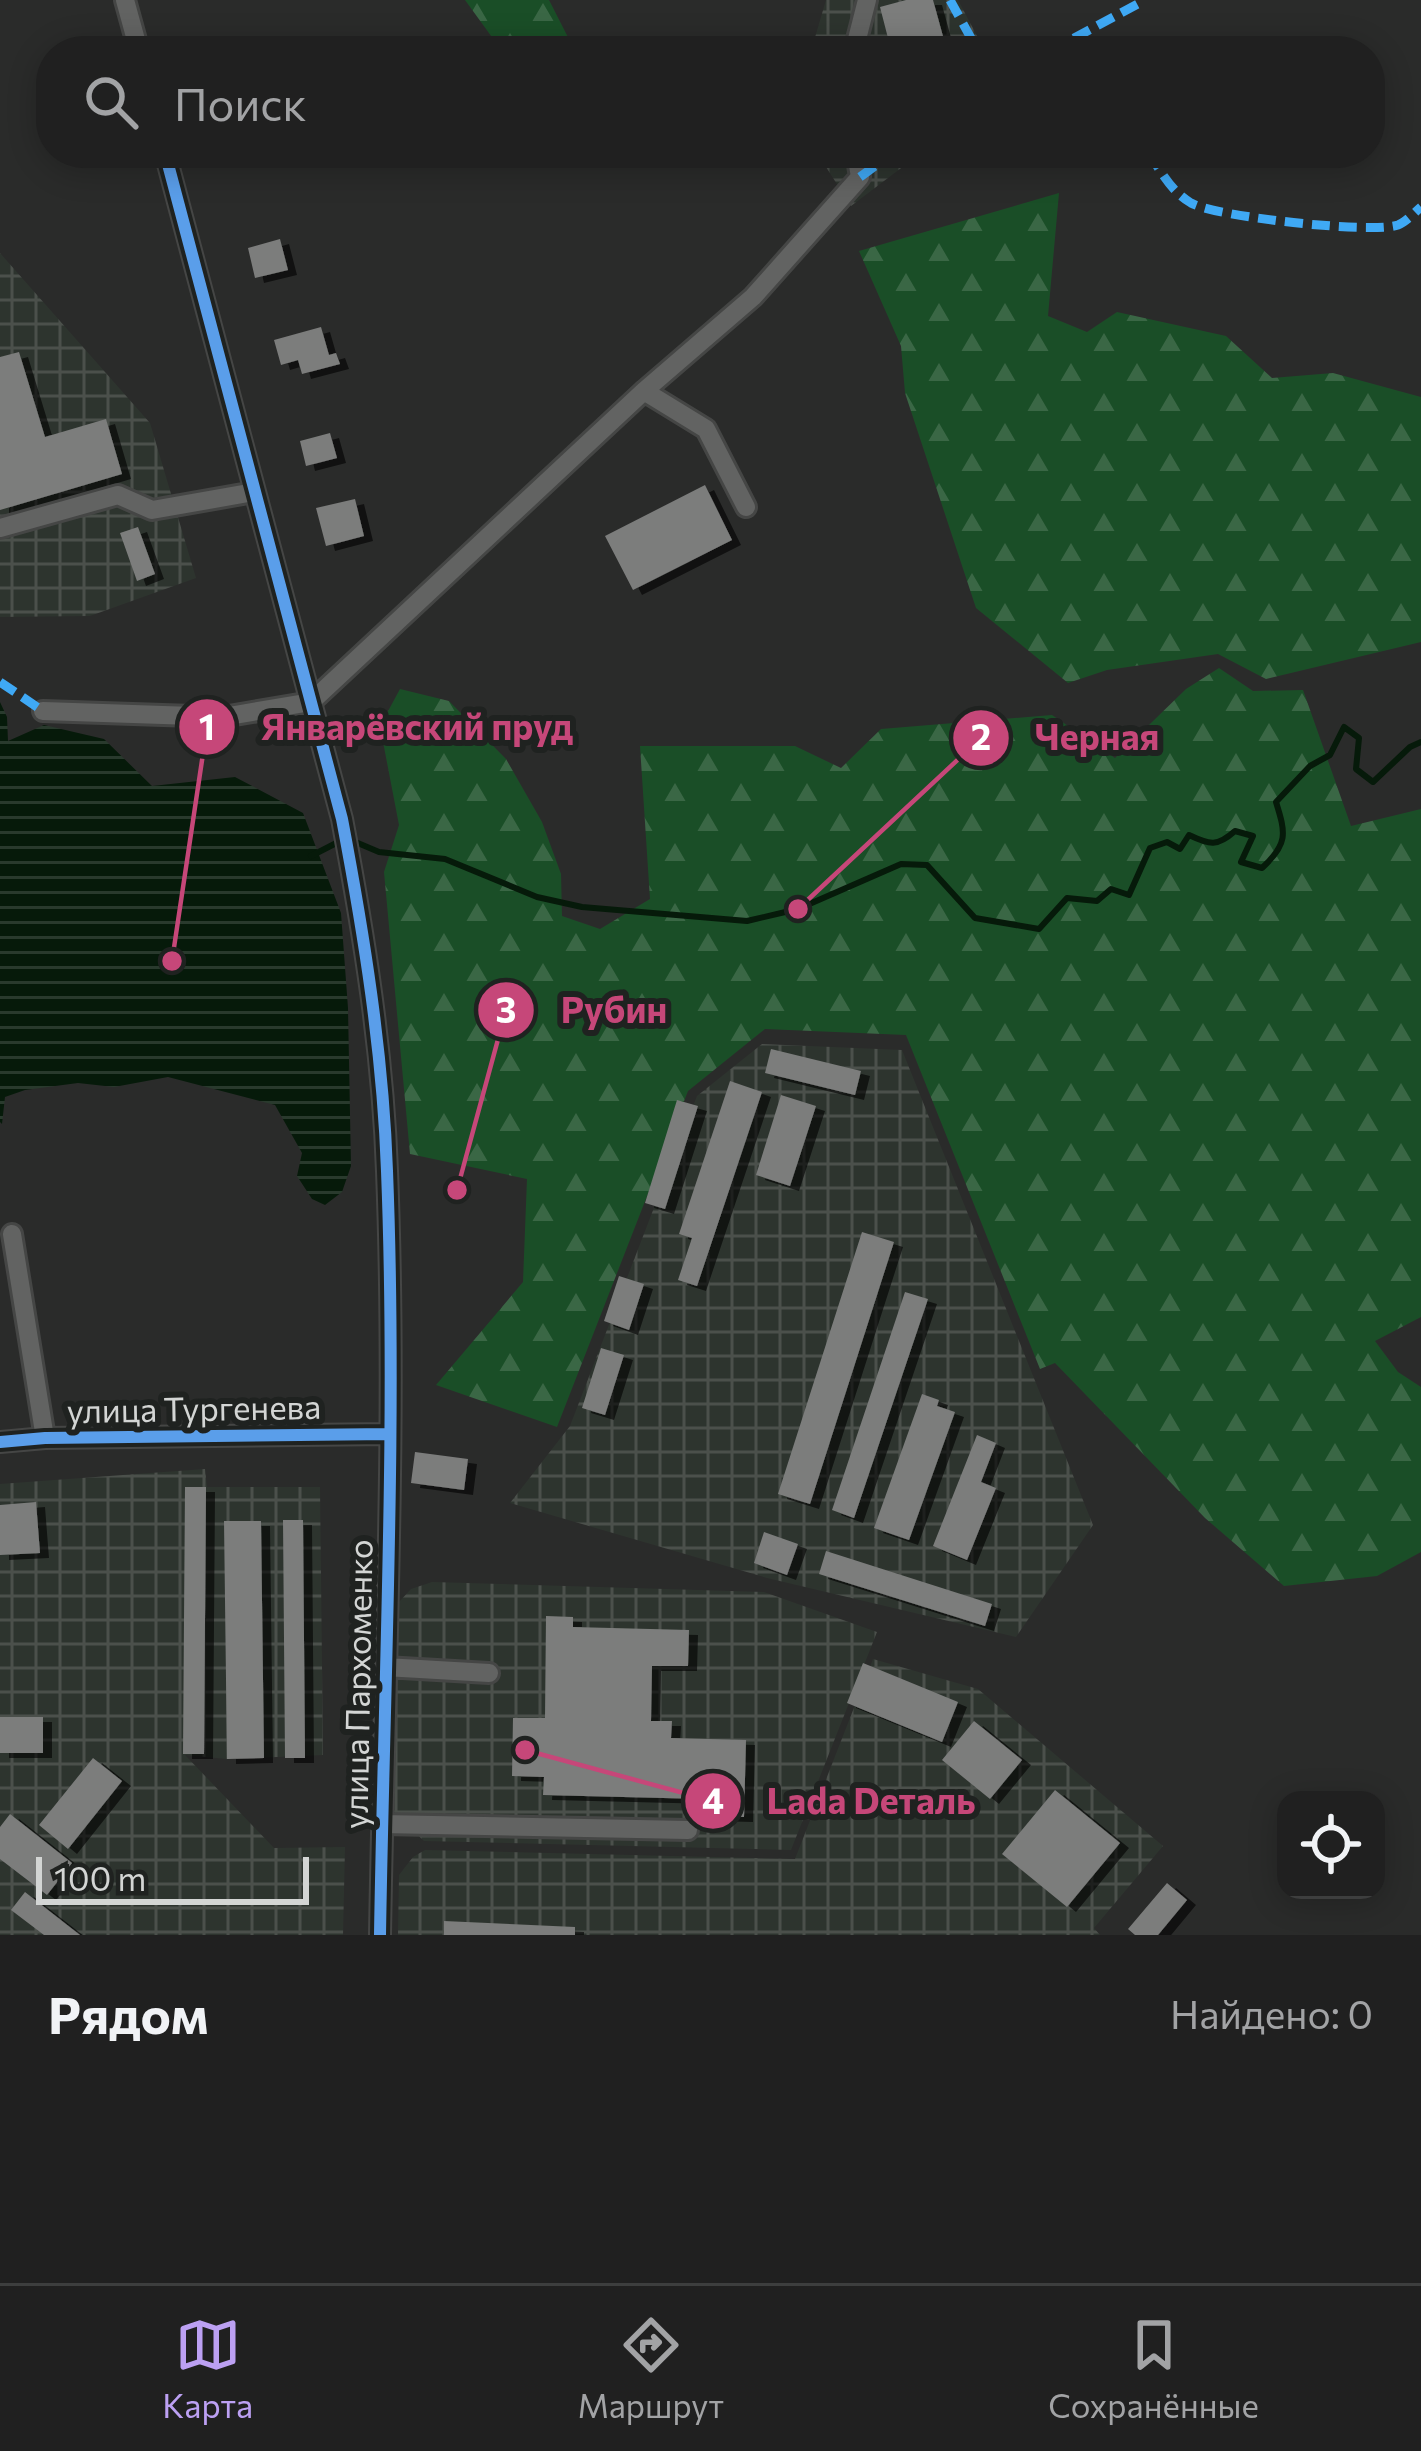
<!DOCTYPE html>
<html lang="ru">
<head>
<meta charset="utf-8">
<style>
  body { margin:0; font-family:Commissioner,sans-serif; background:#2d2d2d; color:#f1f3f6 }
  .controls { position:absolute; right:36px; bottom:36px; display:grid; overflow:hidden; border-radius:24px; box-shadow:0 6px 30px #0003 }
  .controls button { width:108px; height:108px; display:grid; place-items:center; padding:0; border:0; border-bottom:3px solid #3d3e3e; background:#202020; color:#f1f3f6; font:60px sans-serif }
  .scale { position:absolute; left:36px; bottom:30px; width:273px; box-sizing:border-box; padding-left:12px; border:6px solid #d3d5d4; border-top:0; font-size:33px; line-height:42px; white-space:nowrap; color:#d3d5d4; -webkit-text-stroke:9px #1f2220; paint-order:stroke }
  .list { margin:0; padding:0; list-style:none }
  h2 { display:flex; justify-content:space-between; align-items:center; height:156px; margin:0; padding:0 48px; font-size:51px }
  h2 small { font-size:39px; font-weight:400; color:#a2a3a5 }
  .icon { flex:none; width:66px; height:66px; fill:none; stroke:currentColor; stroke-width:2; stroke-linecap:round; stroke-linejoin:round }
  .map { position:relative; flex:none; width:1421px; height:1935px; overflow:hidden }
  .search { position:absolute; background:#202020; box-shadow:0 6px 30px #0003; left:36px; right:36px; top:36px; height:132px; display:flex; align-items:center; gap:30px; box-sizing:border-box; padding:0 42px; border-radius:48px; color:#a2a3a5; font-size:45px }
  .sheet { height:348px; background:#202020 }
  nav { display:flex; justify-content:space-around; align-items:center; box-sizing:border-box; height:168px; border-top:3px solid #3d3e3e; background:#202020; font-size:33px; color:#a2a3a5 }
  nav a { display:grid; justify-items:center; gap:6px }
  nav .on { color:#bca0f2 }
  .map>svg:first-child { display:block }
  .industrial { fill:url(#industrial-grid) }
  .forest { fill:url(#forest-firs) }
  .water { fill:url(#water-rules) }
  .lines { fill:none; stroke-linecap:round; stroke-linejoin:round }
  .stream { stroke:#061a0a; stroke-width:6 }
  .building { fill:#7c7d7c; filter:url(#shadow) }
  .minor-casing { stroke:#454645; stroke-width:24 }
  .minor { stroke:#626362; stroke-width:18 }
  .quiet { stroke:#3fa9f5; stroke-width:9; stroke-dasharray:18 9; stroke-linecap:butt }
  .cycleway-casing { stroke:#1f2220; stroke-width:20 }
  .cycleway { stroke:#5a9eea; stroke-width:12 }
  .labels { text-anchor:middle; stroke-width:12; stroke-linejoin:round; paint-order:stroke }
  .street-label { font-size:33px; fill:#d3d5d4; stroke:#1f2220 }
  .leader { fill:none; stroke:#c64779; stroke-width:4.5 }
  .callout-dot { fill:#c64779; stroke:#1f2220; stroke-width:4.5 }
  .mark-label { font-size:36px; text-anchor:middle; font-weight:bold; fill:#fff }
  .callout-label { font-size:36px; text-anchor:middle; font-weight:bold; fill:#c64779; stroke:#1f2220; stroke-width:12; stroke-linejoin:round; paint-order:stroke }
</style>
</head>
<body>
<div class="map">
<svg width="1421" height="1935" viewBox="0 0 1421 1935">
  <defs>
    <pattern id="industrial-grid" width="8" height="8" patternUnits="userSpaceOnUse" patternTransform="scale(3)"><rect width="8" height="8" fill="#2d342e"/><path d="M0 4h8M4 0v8" fill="none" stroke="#4b504b"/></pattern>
    <pattern id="forest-firs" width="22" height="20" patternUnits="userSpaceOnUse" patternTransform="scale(3)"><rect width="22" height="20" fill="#1a4e27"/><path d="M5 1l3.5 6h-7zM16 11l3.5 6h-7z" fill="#3a6745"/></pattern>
    <pattern id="water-rules" width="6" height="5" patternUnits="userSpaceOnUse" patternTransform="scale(3)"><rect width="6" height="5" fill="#061a0a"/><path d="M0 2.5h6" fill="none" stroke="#293a2d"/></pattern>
    <filter id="shadow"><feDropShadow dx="9" dy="5" stdDeviation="0" flood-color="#0009"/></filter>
  </defs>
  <rect width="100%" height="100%" fill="#2a2b2a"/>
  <path class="industrial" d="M826,0H958L985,51H811Z
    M817,153H921L851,206Z
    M0,253L150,423L196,578L90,616L0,617Z
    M762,1044L902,1050L1093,1525L1016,1637L767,1578L510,1503L570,1426L697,1096Z
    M205,1469L207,1487H320L323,1755L227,1759L185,1755L274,1848L345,1847L343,1935H0V1484Z
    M432,1582L764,1592L877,1632L791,1850L424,1841L394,1812L399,1602L411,1589Z
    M873,1659L978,1689L1163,1846L1094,1928L1100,1935H398L399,1875L413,1857L425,1850L795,1859Z"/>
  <path class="forest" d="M465,0H549L575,51H502Z
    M1059,193L1048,316L1087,332L1117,312L1226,336L1272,378L1333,373L1421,397V642L1266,679L1218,654L1107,670L1068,683L976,608L905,393L901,346L859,251Z
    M1219,668L1253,691L1303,690L1351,826L1421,809V1317L1375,1341L1398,1372L1421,1387V1552L1377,1576L1284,1586L1205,1518L1055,1363L1040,1369L906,1035L765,1029L688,1091L557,1427L436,1385L523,1282L527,1179L410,1154L384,872L399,825L380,726L400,689L449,701L506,759L542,822L561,874L562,916L600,929L650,899L640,746H795L841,768L881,729L1052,715L1115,758L1186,689Z"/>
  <path class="water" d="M0,702L7,717L8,741L44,725L104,739L152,786L235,777L303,813L341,913L348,1008L351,1166L342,1192L325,1205L312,1199L297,1176L302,1153L275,1105L168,1077L114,1087L78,1083L25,1090L5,1097L2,1124L0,1122Z"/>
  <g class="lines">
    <path class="stream" d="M311,856L346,838L379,852L445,859L537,897L582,907L747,921L798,909L901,864L927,865L975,918L1039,929L1067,898L1097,901L1111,889L1129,895L1150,848L1167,842L1180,849L1189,835C1210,845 1217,847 1235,831L1253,836L1241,862L1262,868C1288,844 1286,834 1276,802L1310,766L1330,755L1344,727L1359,738L1356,769L1373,782L1410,747L1421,742"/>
  </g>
  <path class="building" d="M906,0H933L944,40L955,38L959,51H881L879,44L889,42L880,7Z
    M280,239L288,270L255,278L248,248Z
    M321,327L329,355L336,353L340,364L302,374L298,360L281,365L274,340Z
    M19,352L45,437L106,419L122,474L0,510V357Z
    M330,433L337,458L306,466L300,441Z
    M705,485L732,540L633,590L605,536Z
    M355,499L364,536L326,546L316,508Z
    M138,527L155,574L137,581L120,533Z
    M771,1049L861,1071L855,1095L765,1073Z
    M730,1081L762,1092L697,1286L678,1280L692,1238L679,1234Z
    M781,1095L816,1106L790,1186L756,1175Z
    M677,1100L698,1106L665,1209L645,1203Z
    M862,1232L894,1242L810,1504L778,1494Z
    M619,1276L644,1284L629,1330L604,1321Z
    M905,1292L928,1299L854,1518L832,1510Z
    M601,1348L624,1355L605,1415L582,1408Z
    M922,1394L939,1400L937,1406L955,1412L909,1540L874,1528Z
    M977,1435L996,1443L981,1482L996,1488L967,1560L933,1546Z
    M415,1452L468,1459L464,1490L411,1483Z
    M185,1487H206L204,1754H183Z
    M36,1502L40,1553L0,1555V1505Z
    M283,1520H303L305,1758H285Z
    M224,1521H261L264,1758L227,1759Z
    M764,1532L798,1544L787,1575L754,1563Z
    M826,1551L992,1604L985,1626L819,1574Z
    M546,1616L573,1617V1627L689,1630L688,1666H652L651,1721H672L671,1738L746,1740L744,1817L704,1816V1799L543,1795L544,1777L512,1776L513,1718H545Z
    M863,1663L958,1702L942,1742L847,1703Z
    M0,1717H43V1753H0Z
    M974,1721L1022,1760L990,1799L942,1760Z
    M93,1758L122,1781L68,1849L39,1825Z
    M1055,1790L1120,1843L1067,1907L1002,1854Z
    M10,1814L72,1863L47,1895L0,1859V1827Z
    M1167,1883L1187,1900L1158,1935H1135L1128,1929Z
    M25,1892L80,1935H44L11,1910Z
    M444,1921L575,1927V1935H444Z"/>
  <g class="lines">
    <defs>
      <path id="minor" d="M125,0L139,51
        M854,51L867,0
        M165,153L342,819C364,935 383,1053 387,1171C397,1425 384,1681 380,1935
        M644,391L706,429L746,507
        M0,528L118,495L152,510L254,492
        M43,711L223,717L311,702L644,391L753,297L860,177L856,153
        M12,1234L45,1438
        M0,1442L45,1438L389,1434
        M385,1667L489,1673
        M382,1824L688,1830"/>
    </defs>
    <use href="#minor" class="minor-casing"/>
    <use href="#minor" class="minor"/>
    <path class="quiet" d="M950,0L978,51
      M1050,51L1145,0
      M1149,153C1161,172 1171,191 1191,203C1216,217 1372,234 1398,225C1406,222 1415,212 1421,207
      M860,177L893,153
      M0,682L43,711"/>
    <defs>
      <path id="cycleway" d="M165,153L342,819C364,935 383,1053 387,1171C397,1425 384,1681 380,1935
        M0,1442L45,1438L389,1434"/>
    </defs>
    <use href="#cycleway" class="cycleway-casing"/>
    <use href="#cycleway" class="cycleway"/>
  </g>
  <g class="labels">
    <g class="street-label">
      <text transform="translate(194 1409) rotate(-1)" y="12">улица Тургенева</text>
      <text transform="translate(358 1684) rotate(-89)" y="12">улица Пархоменко</text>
    </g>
  </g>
  <path class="leader" d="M172 961L207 727M798 909L981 738M457 1190L506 1010M525 1750L713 1801"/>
  <g class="callout-dot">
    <circle cx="172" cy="961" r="12"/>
    <circle cx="798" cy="909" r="12"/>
    <circle cx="457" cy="1190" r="12"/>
    <circle cx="525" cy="1750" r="12"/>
    <circle cx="207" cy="727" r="30"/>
    <circle cx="981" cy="738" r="30"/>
    <circle cx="506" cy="1010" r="30"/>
    <circle cx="713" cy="1801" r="30"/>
  </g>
  <g class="mark-label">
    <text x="207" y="740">1</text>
    <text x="981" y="750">2</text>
    <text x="506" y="1023">3</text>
    <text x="713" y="1814">4</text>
  </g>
  <g class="callout-label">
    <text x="417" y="740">Январёвский пруд</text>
    <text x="1097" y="750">Черная</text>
    <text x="614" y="1023">Рубин</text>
    <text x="871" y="1814">Lada Dеталь</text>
  </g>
</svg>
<div class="controls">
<button><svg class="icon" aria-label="locate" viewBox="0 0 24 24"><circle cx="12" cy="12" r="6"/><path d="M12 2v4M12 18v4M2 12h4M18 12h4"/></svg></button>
</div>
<div class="scale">100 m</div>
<div class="search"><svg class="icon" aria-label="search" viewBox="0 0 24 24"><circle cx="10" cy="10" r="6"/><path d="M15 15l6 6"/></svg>Поиск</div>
</div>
<section class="sheet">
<h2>Рядом<small>Найдено: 0</small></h2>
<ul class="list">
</ul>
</section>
<nav>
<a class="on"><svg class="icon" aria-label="map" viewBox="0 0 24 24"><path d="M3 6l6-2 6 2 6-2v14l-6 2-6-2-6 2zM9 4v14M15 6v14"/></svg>Карта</a>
<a><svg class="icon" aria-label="directions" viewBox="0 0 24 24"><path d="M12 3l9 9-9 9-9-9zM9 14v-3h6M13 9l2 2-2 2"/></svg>Маршрут</a>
<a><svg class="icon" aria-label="saved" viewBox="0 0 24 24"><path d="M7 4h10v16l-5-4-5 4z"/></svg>Сохранённые</a>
</nav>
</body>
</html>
